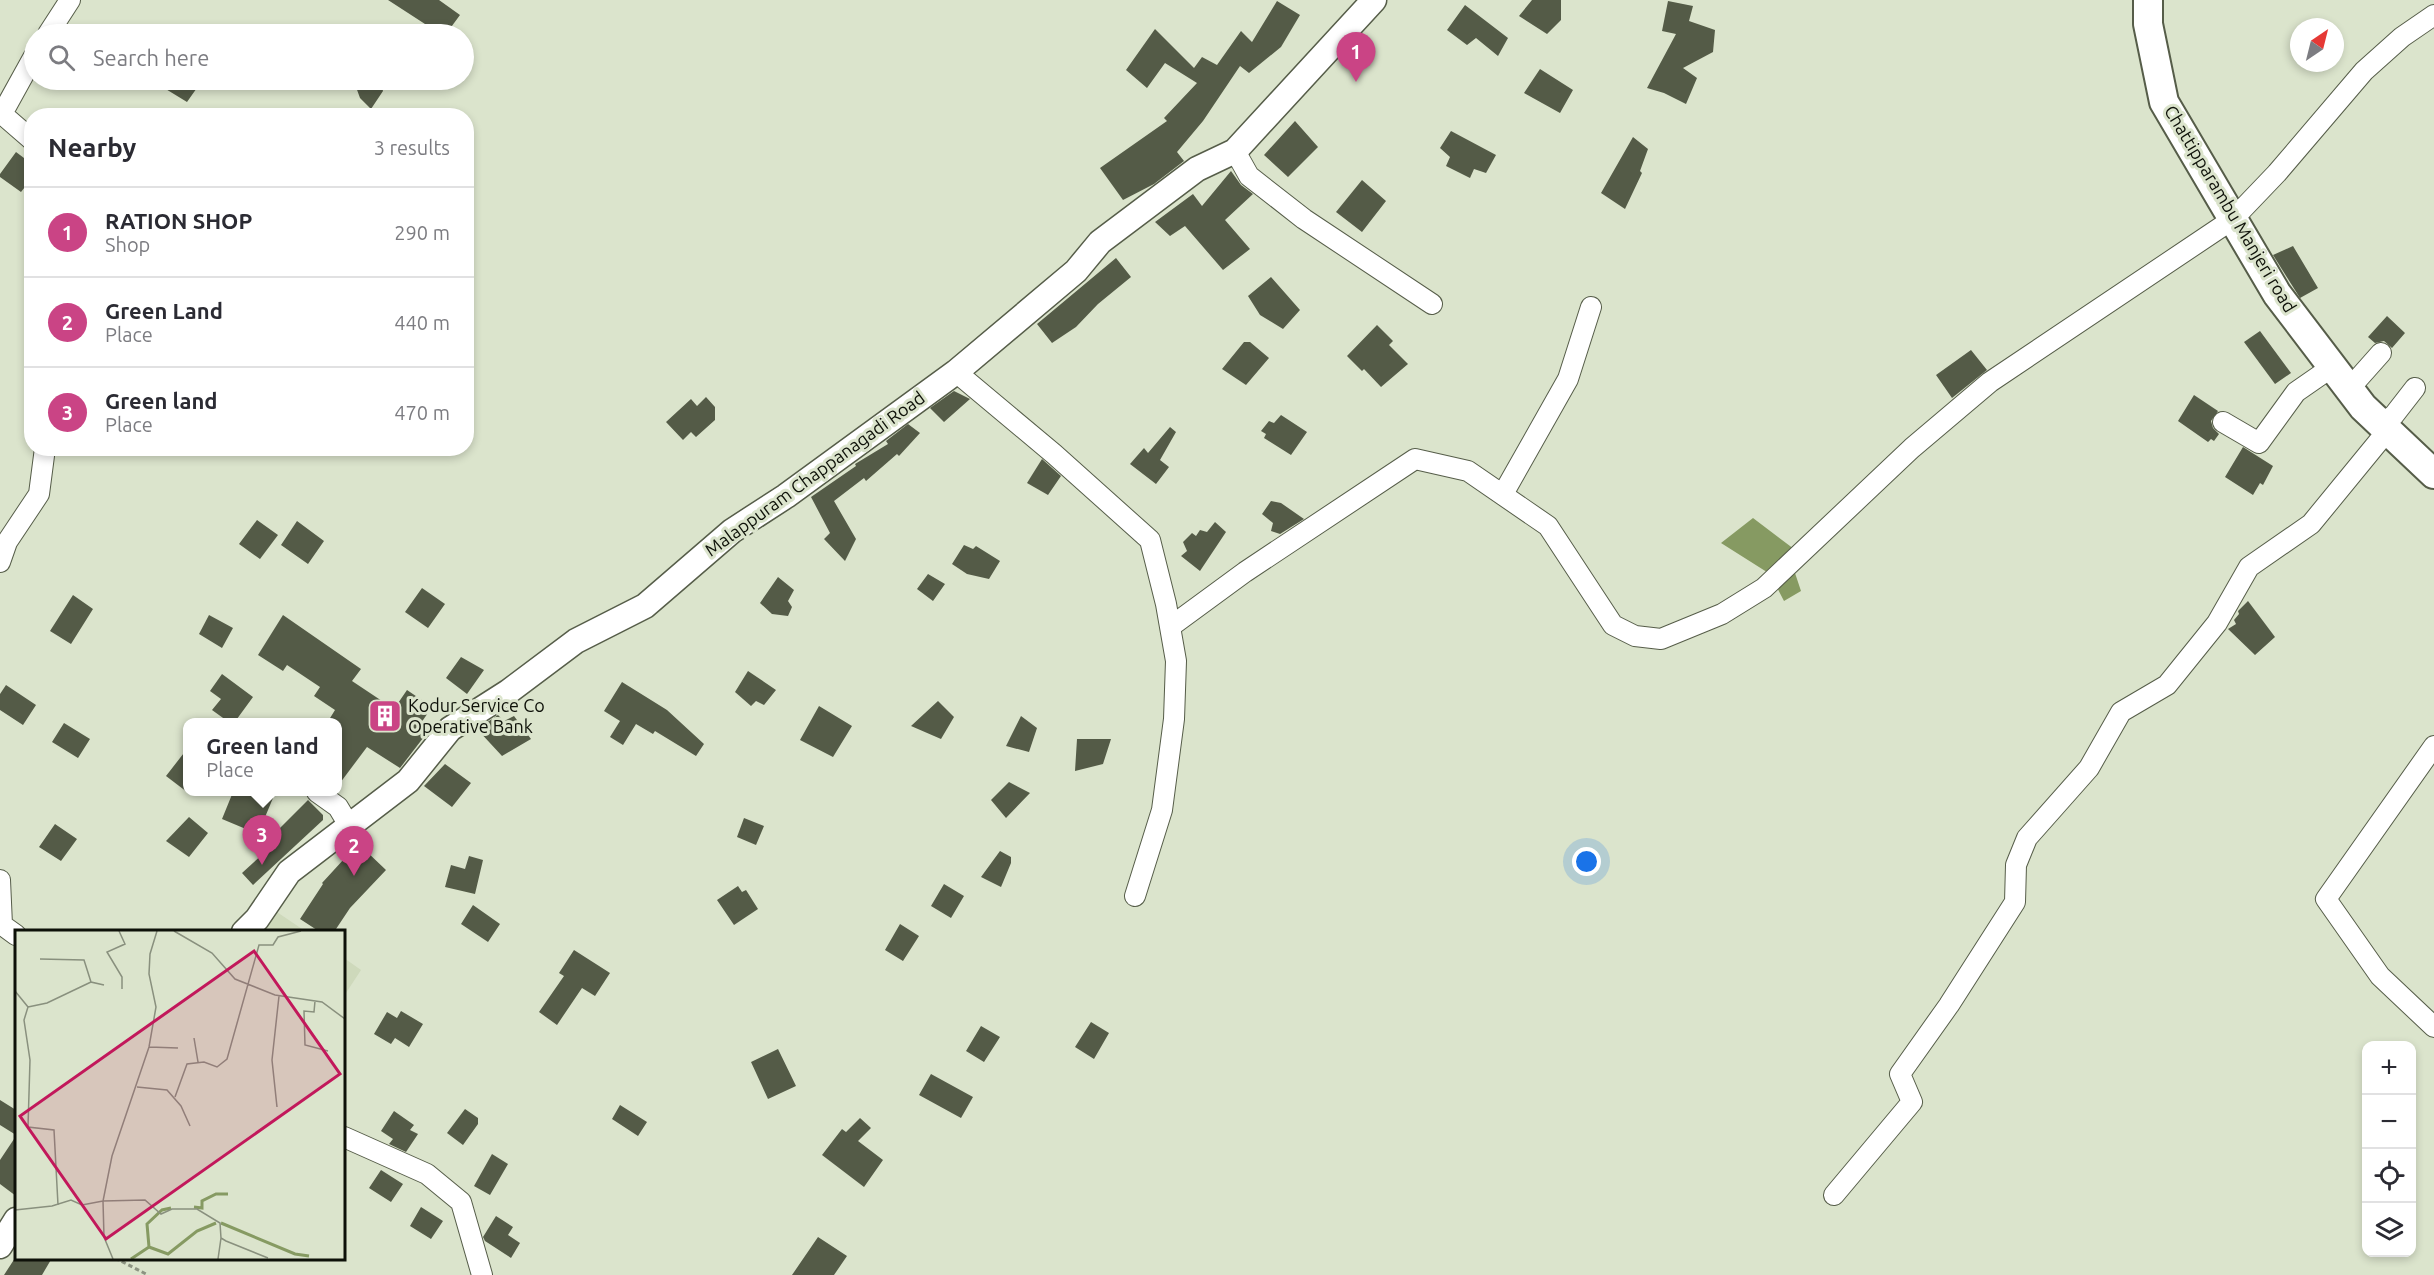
<!DOCTYPE html>
<html lang="en">
<head>
<meta charset="utf-8">
<style>
  body { margin:0; font-family:Ubuntu,sans-serif; background:#f2f2f3; color:#2b2b33 }
  .controls { position:absolute; right:18px; bottom:18px; display:grid; overflow:hidden; border-radius:12px; box-shadow:0 3px 9px #0003 }
  .controls button { width:54px; height:54px; display:grid; place-items:center; padding:0; border:0; border-bottom:2px solid #e1e1e2; background:#fff; color:#2b2b33; font:30px sans-serif }
  .compass { position:absolute; left:2290px; top:18px; width:54px; height:54px; border-radius:50%; background:#fff; box-shadow:0 3px 9px #0003; rotate:35deg }
  .you { position:absolute; left:1587px; top:862px; width:21px; height:21px; margin:-15px; border:4px solid #fff; border-radius:50%; background:#1a73e8; box-shadow:0 0 0 9px #1a73e833 }
  .badge { display:grid; place-items:center; width:39px; height:39px; border-radius:50%; background:#ca4485; color:#fff; font-size:20px; font-weight:700 }
  .pin { position:absolute; translate:-50% -50px; filter:drop-shadow(0 2px 3px #0008) }
  .pin::after { content:''; position:absolute; top:32px; width:21px; height:18px; background:inherit; clip-path:polygon(0 0,100% 0,50% 100%) }
  .popup { position:absolute; left:183px; top:718px; width:159px; height:78px; box-sizing:border-box; display:grid; place-content:center; border-radius:12px; background:#fff; filter:drop-shadow(0 2px 4px #0005); font-size:20px; white-space:nowrap; color:#7c7c81 }
  .popup b { font-size:22px; color:#2b2b33 }
  .popup::after { content:''; position:absolute; left:50%; top:100%; margin-left:-12px; border:12px solid transparent; border-top-color:#fff }
  .list { margin:0; padding:0; list-style:none }
  h2 { display:flex; justify-content:space-between; align-items:center; height:78px; margin:0; padding:0 24px; font-size:26px }
  h2 small { font-size:20px; font-weight:400; color:#7c7c81 }
  .list li { display:grid; grid-template-columns:39px 1fr auto; gap:18px; align-items:center; box-sizing:border-box; height:90px; padding:0 24px; border-top:2px solid #e1e1e2 }
  .list b { display:block; font-size:22px; white-space:nowrap }
  .list p { margin:0; font-size:20px; white-space:nowrap; color:#7c7c81 }
  .list em { font-size:20px; font-style:normal; color:#7c7c81 }
  .icon { flex:none; width:33px; height:33px; fill:none; stroke:currentColor; stroke-width:2; stroke-linecap:round; stroke-linejoin:round }
  .map { position:relative; flex:none; width:2434px; height:1275px; overflow:hidden }
  .search { position:absolute; background:#fff; box-shadow:0 3px 9px #0003; left:24px; top:24px; width:450px; height:66px; display:flex; align-items:center; gap:15px; box-sizing:border-box; padding:0 21px; border-radius:33px; color:#7c7c81; font-size:22px }
  .panel { position:absolute; background:#fff; box-shadow:0 3px 9px #0003; left:24px; top:108px; width:450px; height:348px; border-radius:24px }
  .map>svg:first-child { display:block }
  .built { fill:#ced9bb }
  .water { fill:#869a62 }
  .building { fill:#545b47 }
  .lines { fill:none; stroke-linecap:round; stroke-linejoin:round }
  .minor-casing { stroke:#565d49; stroke-width:22 }
  .tertiary-casing { stroke:#565d49; stroke-width:27 }
  .secondary-casing { stroke:#565d49; stroke-width:32 }
  .path { stroke:#8c9381; stroke-width:3; stroke-dasharray:4.5 3; stroke-linecap:butt }
  .minor { stroke:#fff; stroke-width:20 }
  .tertiary { stroke:#fff; stroke-width:24 }
  .secondary { stroke:#fff; stroke-width:28 }
  .labels { text-anchor:middle; stroke-width:6; stroke-linejoin:round; paint-order:stroke }
  .street-label { font-size:18px; fill:#0e1109; stroke:#dbe4cc }
  .poi-label { font-size:18px; fill:#0e1109; stroke:#dbe4cc; text-anchor:start }
  .inset-river { fill:none; stroke:#869a62; stroke-width:3 }
  .inset-road { fill:none; stroke:#89907e; stroke-width:1.5 }
  .view { fill:#c2185b; fill-opacity:0.15; stroke:#c2185b; stroke-width:3 }
  .inset-edge { fill:none; stroke:#0e1109; stroke-width:3 }
</style>
</head>
<body>
<div class="map">
<svg width="2434" height="1275" viewBox="0 0 2434 1275">
  <rect width="100%" height="100%" fill="#dbe4cc"/>
  <path class="built" d="M271,908L305,931L254,932Z
    M344,958L361,970L344,996Z"/>
  <path class="water" d="M1753,518L1794,549L1795,573L1801,591L1784,601L1770,574L1721,543Z"/>
  <path class="building" d="M388,0H439L460,15L446,34H431L422,27L425,24Z
    M1532,0H1561V20L1547,34L1519,16Z
    M1277,1L1300,15L1281,47L1249,73L1240,66L1203,121L1177,152L1184,161L1154,184L1123,200L1100,168L1167,121L1164,118L1197,83L1165,63L1147,88L1126,70L1155,29L1194,68L1202,57L1217,65L1241,31L1252,42Z
    M1668,1L1693,6L1689,21L1715,30L1713,52L1683,68L1697,78L1686,104L1664,93L1647,88L1676,34L1662,31Z
    M1465,5L1508,38L1498,56L1476,38L1467,45L1447,30Z
    M1540,69L1573,90L1560,113L1524,93Z
    M151,80H192L199,85L187,102Z
    M362,80H380L383,91L371,109L360,98L356,87Z
    M1295,121L1318,147L1288,177L1264,155Z
    M1451,131L1496,155L1486,173L1474,169L1470,178L1446,166L1450,157L1440,148Z
    M1633,137L1648,149L1640,171L1642,173L1625,209L1601,193Z
    M16,152L32,164V178L21,192L0,177V174Z
    M1231,171L1241,185L1253,194L1225,220L1250,249L1223,270L1185,226L1170,236L1155,222L1193,194L1202,206Z
    M1362,180L1386,201L1362,232L1336,212Z
    M2293,246L2318,288L2300,298L2273,255Z
    M1116,258L1131,277L1098,304L1076,327L1052,343L1037,324Z
    M1271,277L1300,310L1283,329L1260,315L1248,296Z
    M2387,316L2405,333L2392,348L2384,341L2375,343L2368,337Z
    M1377,325L1393,341L1389,345L1408,364L1381,387L1364,369L1362,371L1347,356Z
    M2260,331L2291,373L2275,384L2244,342Z
    M1244,342H1250L1269,358L1246,385L1222,369Z
    M1971,350L1987,370L1952,398L1936,375Z
    M954,391L970,399L944,422L930,408Z
    M2194,395L2218,411L2211,421L2213,428L2219,434L2214,441L2211,439L2208,442L2178,421Z
    M706,397L715,407V420L696,437L691,432L683,440L666,422L691,399L697,406Z
    M1281,415L1307,432L1291,455L1264,438L1266,434L1261,431L1269,421L1274,423Z
    M908,424L920,433L899,456L897,454L866,481L864,478L834,501L856,539L845,561L824,539L830,533L811,497L856,466L855,464L888,444L886,441Z
    M1170,427L1176,432L1160,460L1169,467L1156,484L1130,464L1144,448L1148,453Z
    M2243,447L2273,466L2263,485L2260,483L2253,495L2225,477Z
    M1042,459L1061,476L1048,495L1027,483Z
    M1271,501L1281,503L1304,519L1280,534L1271,531L1273,523L1262,514Z
    M257,520L278,535L260,559L239,544Z
    M297,521L324,541L308,564L281,545Z
    M1215,522L1226,532L1200,571L1181,556L1187,551L1183,542L1192,533L1196,536L1200,530L1207,532Z
    M964,545L973,549L976,546L1000,561L989,579L967,574L952,564Z
    M928,574L945,584L933,601L917,589Z
    M778,577L794,590L788,601L792,607L788,616L772,614L760,603Z
    M422,588L445,604L428,628L405,612Z
    M73,595L93,609L71,644L50,631Z
    M2248,601L2275,637L2255,655L2228,629L2236,624L2234,620L2239,614L2238,611Z
    M209,615L233,628L222,648L199,634Z
    M283,615L361,669L352,681L394,709L407,690L432,707L421,723L430,729L400,768L367,747L337,787V723H327L335,710L314,696L320,687L287,665L283,671L258,655Z
    M461,657L484,670L467,694L446,678Z
    M748,671L776,690L764,705L756,701L751,706L735,692Z
    M222,674L253,697L234,723H230L212,710L221,699L210,691Z
    M622,682L667,710L704,744L696,756L655,731L653,734L636,724L623,745L610,737L620,721L604,711Z
    M6,685L36,705L23,725L0,710V694Z
    M938,701L954,717L941,739L911,726Z
    M819,706L852,726L833,757L800,740Z
    M498,715L504,721L514,716L531,739L502,756L477,729Z
    M1021,716L1037,728L1029,752L1006,746Z
    M64,723L90,739L78,758L52,742Z
    M1077,739H1111L1103,764L1075,771Z
    M187,749V792L166,776Z
    M445,764L471,783L452,807L424,786Z
    M1009,782L1030,793L1006,818L991,800Z
    M233,792H257L273,798L258,834L222,819Z
    M308,800L323,815V820L253,885L242,873L276,842L269,839Z
    M189,817L208,833L189,857L166,841Z
    M744,818L764,826L756,845L737,837Z
    M55,824L77,839L61,861L39,847Z
    M355,847L362,853L365,850L386,870L350,908L334,932H320L300,919L323,884L322,883Z
    M1000,851L1011,857V863L1001,887L981,877Z
    M469,856L483,860L475,894L445,887L451,865L465,869Z
    M944,884L964,896L951,918L931,906Z
    M738,886L742,892L746,890L758,909L734,925L717,900Z
    M473,905L500,924L488,942L461,924Z
    M900,924L919,936L903,961L885,950Z
    M574,950L610,973L595,996L582,988L557,1025L539,1012L564,976L559,973Z
    M401,1011L423,1024L409,1047L395,1038L391,1044L374,1034L387,1012L397,1018Z
    M1091,1022L1109,1033L1094,1059L1075,1047Z
    M981,1026L1000,1037L984,1062L966,1051Z
    M778,1049L796,1086L768,1099L751,1062Z
    M931,1074L973,1097L961,1118L919,1095Z
    M0,1100L16,1110V1135L0,1125Z
    M620,1105L647,1122L638,1136L612,1119Z
    M465,1109L478,1118V1124L463,1145L447,1133Z
    M394,1111L414,1125L410,1130L418,1134L406,1152L389,1144L393,1139L381,1131Z
    M860,1118L871,1128L858,1141L883,1160L864,1187L822,1155L842,1129L846,1132Z
    M16,1136V1196L0,1184V1160Z
    M492,1154L508,1164L490,1195L474,1186Z
    M381,1170L403,1184L391,1202L369,1188Z
    M421,1207L443,1221L431,1239L410,1226Z
    M496,1216L513,1227L508,1235L520,1243L511,1258L485,1241L483,1237Z
    M818,1237L847,1256L834,1275H792Z
    M15,1258H52L42,1275H4Z"/>
  <g class="lines">
    <defs>
      <path id="minor" d="M48,34L70,0
        M32,140L2,114L34,56
        M1235,151L1249,176L1304,219L1432,304
        M956,372L1054,454L1150,540L1166,604L1176,661L1174,719L1162,810L1135,896
        M2349,389L2381,353
        M2223,422L2259,443L2296,392L2332,367
        M2381,424L2394,415L2415,388
        M1503,494L1568,379L1591,307
        M0,562L7,542L39,494L45,448
        M1170,627L1245,572L1415,459L1468,471L1548,526L1613,625L1635,636L1661,639L1722,614L1764,588L1912,448L1990,382L2233,219L2277,173L2364,71L2402,37L2434,15
        M2434,746L2326,899L2380,976L2434,1027
        M317,792L338,807L350,827
        M0,880L2,925L16,935
        M344,1137L427,1174L461,1202L482,1275
        M1834,1195L1912,1102L1900,1074L1949,1005L2015,902L2016,865L2027,838L2089,768L2121,712L2167,685L2217,623L2249,567L2311,524L2388,430"/>
      <path id="tertiary" d="M244,932L257,919L289,872L408,781L450,729L508,692L576,641L645,606L732,531L786,496L956,372L1076,271L1100,242L1197,169L1235,151L1374,0
        M0,1246L16,1220"/>
      <path id="secondary" d="M2148,0V24L2164,102L2277,294L2363,407L2434,474"/>
    </defs>
    <use href="#minor" class="minor-casing"/>
    <use href="#tertiary" class="tertiary-casing"/>
    <use href="#secondary" class="secondary-casing"/>
    <path class="path" d="M115,1258L148,1275"/>
    <use href="#minor" class="minor"/>
    <use href="#tertiary" class="tertiary"/>
    <use href="#secondary" class="secondary"/>
  </g>
  <defs>
    <symbol id="building-square" viewBox="-11 -11 22 22"><rect x="-9" y="-9" width="18" height="18" rx="4" fill="#ca4485" stroke="#dbe4cc"/><path d="M-4-6H4V6H1V3H-1V6H-4ZM-2.5-4.3h1.7v1.8h-1.7ZM.8-4.3h1.7v1.8H.8ZM-2.5-1h1.7V.8h-1.7ZM.8-1h1.7V.8H.8Z" fill="#fff"/></symbol>
  </defs>
  <g fill-rule="evenodd">
    <use href="#building-square" x="366" y="697" width="38" height="38"/>
  </g>
  <g class="labels">
    <g class="street-label">
      <text transform="translate(2230 209) rotate(59)" y="6">Chattipparambu Manjeri road</text>
      <text transform="translate(815 474) rotate(-36)" y="6">Malappuram Chappanagadi Road</text>
    </g>
    <g class="poi-label">
      <text x="408" y="712">Kodur Service Co<tspan x="408" dy="21">Operative Bank</tspan></text>
    </g>
  </g>
  <g transform="translate(15 930)">
    <rect width="330" height="330" fill="#dbe4cc"/>
    <path class="inset-river" d="M179,277L187,278V271L201,264H213M206,293L280,324L294,326M134,317L153,324L182,301L201,293M116,329L134,317L132,294L147,280L156,278"/>
    <path class="inset-road" d="M104,1L110,14L92,22L107,47V59M159,1L197,23L220,49L260,65L307,72L330,89M25,29L69,30L76,52L89,55M0,61L13,77L9,90L15,130L13,197L39,200L43,275M300,71L299,82L289,81L290,115L313,121M13,77L32,73L76,52M179,108L183,132M134,117L163,118M122,157L152,160L166,176L175,196M160,167L172,134L189,132L202,137L212,129L244,15H258L263,7L286,1M262,177L257,130L264,66M88,271L130,270L146,284L157,279H182L205,293L206,308L211,311L253,328M0,280L37,276L56,270L67,275L88,271M98,329L89,307L88,271L97,226L134,117L141,77L134,44L135,24L142,1M203,329L206,308"/>
    <path class="view" d="M239,21L325,144L91,309L5,186Z"/>
    <rect width="330" height="330" class="inset-edge"/>
  </g>
</svg>
<div class="controls">
<button>+</button>
<button>−</button>
<button><svg class="icon" aria-label="locate" viewBox="0 0 24 24"><circle cx="12" cy="12" r="6"/><path d="M12 2v4M12 18v4M2 12h4M18 12h4"/></svg></button>
<button><svg class="icon" aria-label="layers" viewBox="0 0 24 24"><path d="M12 4l9 5-9 5-9-5zM3 14l9 5 9-5"/></svg></button>
</div>
<svg class="compass" viewBox="-18 -18 36 36"><path d="M0-13l5 13h-10z" fill="#e53935"/><path d="M0 13l5-13h-10z" fill="#7c7c81"/></svg>
<div class="you"></div>
<div class="pin badge" style="left:1356px;top:82px">1</div>
<div class="pin badge" style="left:354px;top:876px">2</div>
<div class="pin badge" style="left:262px;top:865px">3</div>
<div class="popup"><b>Green land</b>Place</div>
<div class="search"><svg class="icon" aria-label="search" viewBox="0 0 24 24"><circle cx="10" cy="10" r="6"/><path d="M15 15l6 6"/></svg>Search here</div>
<section class="panel">
<h2>Nearby<small>3 results</small></h2>
<ul class="list">
<li><span class="badge">1</span><div><b>RATION SHOP</b><p>Shop</p></div><em>290 m</em></li>
<li><span class="badge">2</span><div><b>Green Land</b><p>Place</p></div><em>440 m</em></li>
<li><span class="badge">3</span><div><b>Green land</b><p>Place</p></div><em>470 m</em></li>
</ul>
</section>
</div>
</body>
</html>
